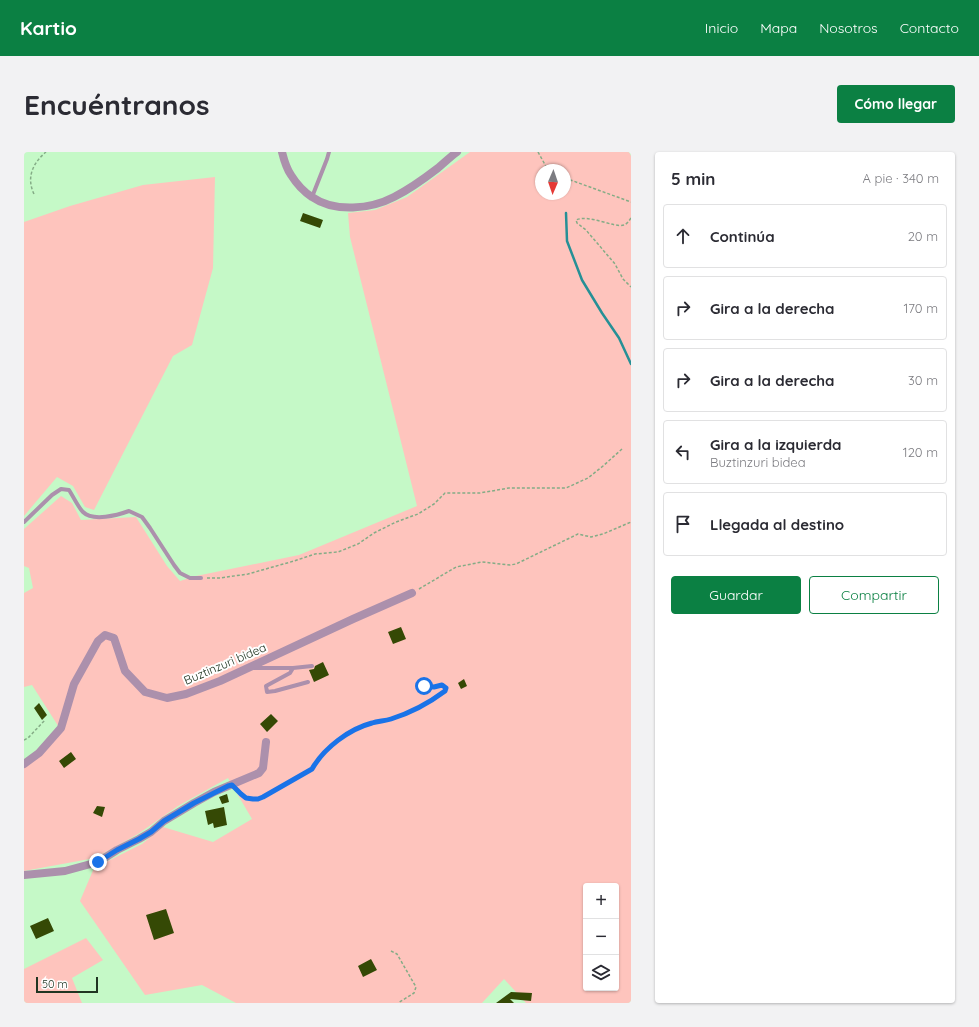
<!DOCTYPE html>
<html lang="es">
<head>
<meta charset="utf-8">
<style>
  body { margin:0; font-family:Quicksand,sans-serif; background:#f2f2f3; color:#2b2b33 }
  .controls { position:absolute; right:12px; bottom:12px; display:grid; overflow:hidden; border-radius:4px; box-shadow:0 1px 3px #0004 }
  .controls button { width:36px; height:36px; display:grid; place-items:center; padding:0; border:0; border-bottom:1px solid #e1e1e2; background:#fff; color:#2b2b33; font:20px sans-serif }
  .compass { position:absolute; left:511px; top:12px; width:36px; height:36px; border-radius:50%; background:#fff; box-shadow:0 1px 3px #0004; rotate:182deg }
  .scale { position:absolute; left:12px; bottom:10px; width:62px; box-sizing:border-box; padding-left:4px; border:2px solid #203522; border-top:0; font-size:11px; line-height:14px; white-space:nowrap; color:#203522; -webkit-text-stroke:3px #fff; paint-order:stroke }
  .stop { position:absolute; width:12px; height:12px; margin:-9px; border:3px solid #1a73e8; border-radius:50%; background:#fff }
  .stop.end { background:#1a73e8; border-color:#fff; box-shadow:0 1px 4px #0008 }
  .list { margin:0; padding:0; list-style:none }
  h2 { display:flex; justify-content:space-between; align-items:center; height:52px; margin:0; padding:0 16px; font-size:17px }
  h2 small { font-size:13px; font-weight:400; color:#7c7c81 }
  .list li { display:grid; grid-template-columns:26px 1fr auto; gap:12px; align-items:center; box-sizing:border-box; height:64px; margin:0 8px 8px; padding:0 8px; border:1px solid #e1e1e2; border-radius:4px }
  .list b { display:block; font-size:15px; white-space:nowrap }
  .list p { margin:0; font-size:13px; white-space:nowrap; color:#7c7c81 }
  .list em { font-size:13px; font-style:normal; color:#7c7c81 }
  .actions { display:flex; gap:8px; padding:12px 16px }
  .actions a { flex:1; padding:9px 0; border:1px solid #0b8043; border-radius:4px; text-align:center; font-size:14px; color:#0b8043 }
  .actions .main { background:#0b8043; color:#fff }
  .icon { flex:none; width:22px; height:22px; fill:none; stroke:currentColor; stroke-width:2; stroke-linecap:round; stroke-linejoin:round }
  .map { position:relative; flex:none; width:607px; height:851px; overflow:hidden; border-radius:4px }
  header { display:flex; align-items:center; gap:24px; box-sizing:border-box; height:56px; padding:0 20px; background:#0b8043; color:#fff }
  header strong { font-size:19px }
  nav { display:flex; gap:22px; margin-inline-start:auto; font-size:14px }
  .intro { display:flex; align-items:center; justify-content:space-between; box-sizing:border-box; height:96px; padding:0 24px }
  h1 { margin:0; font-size:28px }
  .button { padding:10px 18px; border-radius:4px; background:#0b8043; color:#fff; font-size:14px; font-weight:700 }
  main { display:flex; gap:24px; padding:0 24px }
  aside { flex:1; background:#fff; border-radius:4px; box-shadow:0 1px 3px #0004 }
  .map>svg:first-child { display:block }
  .green { fill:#fec4bd; fill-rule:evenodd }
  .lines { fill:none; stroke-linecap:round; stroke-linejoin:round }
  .stream { stroke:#269096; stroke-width:2.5 }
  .building { fill:#354905 }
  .path { stroke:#84ac86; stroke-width:1.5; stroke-dasharray:3 2; stroke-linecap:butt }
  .lane { stroke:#ac90ac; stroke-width:4 }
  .street { stroke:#ac90ac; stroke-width:8 }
  .route { stroke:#1a73e8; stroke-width:5 }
  .labels { text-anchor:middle; stroke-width:4; stroke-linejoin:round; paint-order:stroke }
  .street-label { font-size:12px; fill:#203522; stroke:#fff }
</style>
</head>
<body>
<header>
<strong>Kartio</strong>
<nav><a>Inicio</a><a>Mapa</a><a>Nosotros</a><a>Contacto</a></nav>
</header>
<div class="intro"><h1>Encuéntranos</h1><a class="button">Cómo llegar</a></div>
<main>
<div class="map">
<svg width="607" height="851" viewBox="0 0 607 851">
  <rect width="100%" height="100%" fill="#c5f9c7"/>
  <path class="green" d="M446,0H605L607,4V851H502L480,827L458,851H212L178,833L121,843L56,749L70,716L118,692L139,675L189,690L228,667L204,626L154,654L114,682L71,706L0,719V616L17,603L38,580L8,533L0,535V441L9,436L5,416L0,414V377L37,344L48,351L57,368L112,365L143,414L156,429L172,424L275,403L393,354L326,85L324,61L351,58L383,45ZM517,18H541V42H517ZM562,734H592V836H562Z
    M191,25L189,116L168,193L149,204L70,358L61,355L49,334L33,325L0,364V70L46,54L119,33Z
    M62,786L79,808L48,826L58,851H0V817Z"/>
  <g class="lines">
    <path class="stream" d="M542,61L543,89L558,128L578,161L595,186L607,212"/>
  </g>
  <path class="building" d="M279,61L299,68L296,76L276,69Z
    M377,475L382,487L369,492L364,480Z
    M299,510L305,523L290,530L285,518L290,517L291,514Z
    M440,527L443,534L437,537L434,531Z
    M15,551L23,563L18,568L10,556Z
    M247,562L254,569L243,580L236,572Z
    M47,600L52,607L40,616L35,609Z
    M203,642L205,650L198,652L195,645Z
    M73,654L81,655L78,665L69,661Z
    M200,655L203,673L190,676L189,671L184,673L181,659Z
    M142,757L150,781L130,788L122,763Z
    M24,766L30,779L12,787L6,774Z
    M347,807L353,818L339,825L334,814Z
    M487,840L508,841L507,849L486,847L490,851H472Z"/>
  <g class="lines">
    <path class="path" d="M514,0L524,18
      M541,26L607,50
      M10,42C2,25 9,11 22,0
      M607,66C605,69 603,72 600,73C589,76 566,62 552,68L553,71L562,78L591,112L599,127L607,135
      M183,426H196L224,422L270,409L291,402L314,400L334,392L350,381L372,370L394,362L410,352L421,341H456L485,336H542L564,326L579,314L598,297
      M395,437L432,415L458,410L486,413L492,412L554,382L567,385L579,382L607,370
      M0,588L4,586L21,568
      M214,638L217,642L223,646L229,647H234L239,645L289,617C300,596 325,577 348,571C354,569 361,569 367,567C386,561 405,551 421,539L422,536L418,533L410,535L394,533
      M367,799L373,802L392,835L390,841L374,851"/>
    <path class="lane" d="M288,45L303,7L305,0
      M0,370L28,343L37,337L45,338C49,344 54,355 59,360C69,370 94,363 105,359L118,365L126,376L150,413L156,421L166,426H177
      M229,516H269L288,514
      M269,516L266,521L242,534L243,540L251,539L284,530"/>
    <path class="street" d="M258,0C260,8 262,16 267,23C272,31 280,40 288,45C311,61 347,57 370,45C386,37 401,26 414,16C420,11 426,5 433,0
      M0,612L15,601L37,576L50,532L74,489L81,483L90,486L101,519L121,540L143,546L162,542L196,529L329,467L388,441
      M0,723L41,719L74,710L93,698L115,687L127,680L140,669L170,651L190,640L235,621L239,616L242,590"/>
  </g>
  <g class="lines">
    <path class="route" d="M74,710L93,698L115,687L127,680L140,669L170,651L204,634L208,633L217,642L222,646L229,647H234L239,645L288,617C300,596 325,577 348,571C354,569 361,569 367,567C386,561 405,551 421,539L422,536L418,533L410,535L400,534"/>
  </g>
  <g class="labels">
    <g class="street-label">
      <text transform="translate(201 512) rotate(-23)" y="4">Buztinzuri bidea</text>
    </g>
  </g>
</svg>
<div class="controls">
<button>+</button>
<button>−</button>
<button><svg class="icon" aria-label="layers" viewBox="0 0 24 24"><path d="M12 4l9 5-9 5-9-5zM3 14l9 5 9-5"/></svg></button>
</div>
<svg class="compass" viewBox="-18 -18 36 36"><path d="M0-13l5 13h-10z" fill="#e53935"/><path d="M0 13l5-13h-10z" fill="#7c7c81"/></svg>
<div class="scale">50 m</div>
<div class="stop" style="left:400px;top:534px"></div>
<div class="stop end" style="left:74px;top:710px"></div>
</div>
<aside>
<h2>5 min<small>A pie · 340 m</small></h2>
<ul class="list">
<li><svg class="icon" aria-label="ahead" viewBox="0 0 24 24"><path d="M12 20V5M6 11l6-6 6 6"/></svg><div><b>Continúa</b></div><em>20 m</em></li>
<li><svg class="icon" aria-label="right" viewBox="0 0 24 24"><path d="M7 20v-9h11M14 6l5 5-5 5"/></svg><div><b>Gira a la derecha</b></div><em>170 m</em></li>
<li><svg class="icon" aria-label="right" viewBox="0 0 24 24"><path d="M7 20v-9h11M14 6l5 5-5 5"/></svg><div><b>Gira a la derecha</b></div><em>30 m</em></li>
<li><svg class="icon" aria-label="left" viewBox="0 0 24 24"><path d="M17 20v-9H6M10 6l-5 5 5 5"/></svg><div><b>Gira a la izquierda</b><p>Buztinzuri bidea</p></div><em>120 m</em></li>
<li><svg class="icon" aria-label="arrive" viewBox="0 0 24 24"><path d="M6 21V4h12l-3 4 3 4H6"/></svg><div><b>Llegada al destino</b></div></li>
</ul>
<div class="actions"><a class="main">Guardar</a><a>Compartir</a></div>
</aside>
</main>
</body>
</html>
